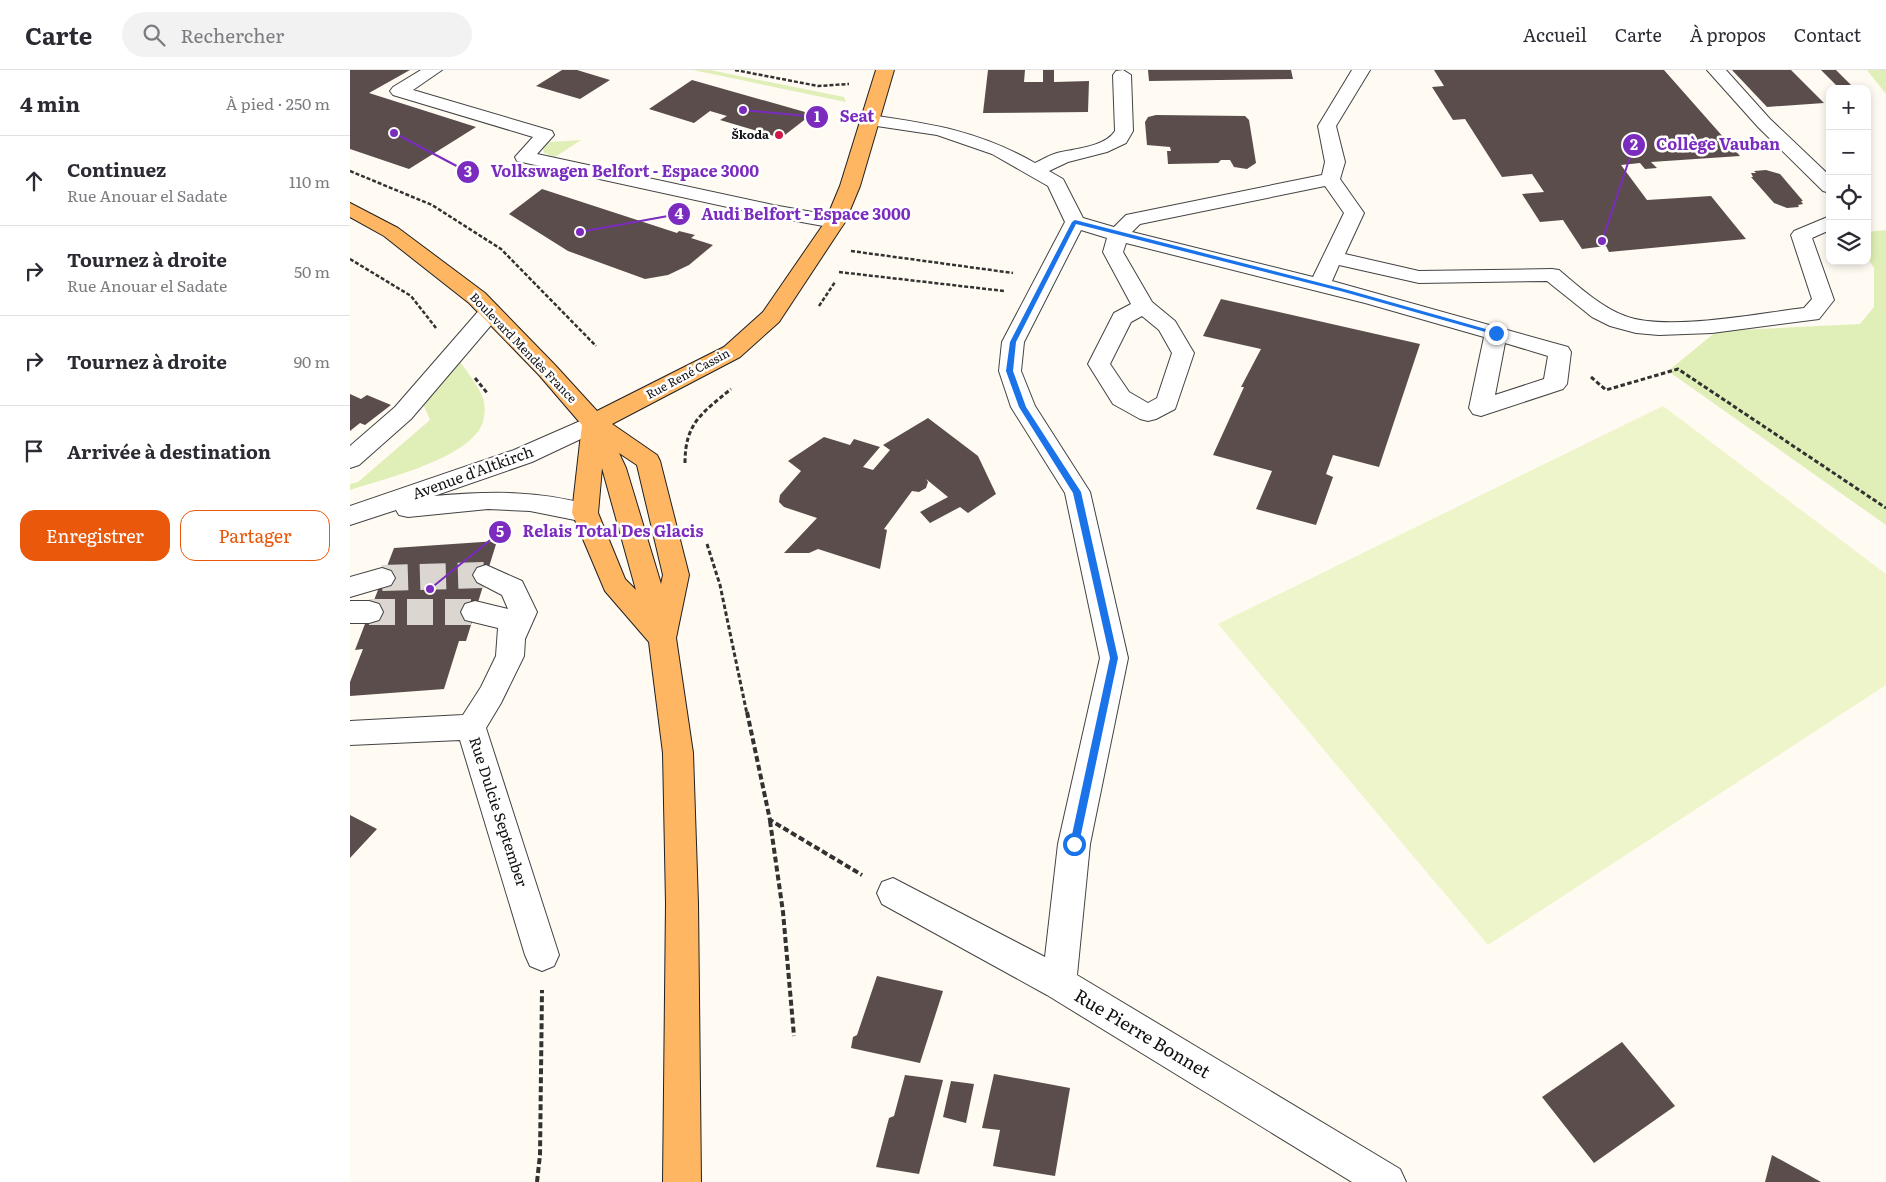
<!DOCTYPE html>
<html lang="fr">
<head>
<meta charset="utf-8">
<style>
  body { margin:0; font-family:Literata,serif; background:#f2f2f3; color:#2b2b33 }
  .controls { position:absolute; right:15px; top:15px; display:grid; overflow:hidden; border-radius:10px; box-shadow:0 2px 8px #0003 }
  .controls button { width:45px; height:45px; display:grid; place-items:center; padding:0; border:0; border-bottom:1px solid #e1e1e2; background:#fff; color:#2b2b33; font:25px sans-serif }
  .stop { position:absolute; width:15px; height:15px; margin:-11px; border:4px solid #1a73e8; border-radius:50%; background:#fff }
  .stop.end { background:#1a73e8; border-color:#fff; box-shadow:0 1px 5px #0008 }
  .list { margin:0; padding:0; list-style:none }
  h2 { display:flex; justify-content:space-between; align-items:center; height:65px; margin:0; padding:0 20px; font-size:21px }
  h2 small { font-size:16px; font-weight:400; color:#7c7c81 }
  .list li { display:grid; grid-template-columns:32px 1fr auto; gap:15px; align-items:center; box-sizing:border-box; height:90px; padding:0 20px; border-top:1px solid #e1e1e2 }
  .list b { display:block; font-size:19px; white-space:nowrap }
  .list p { margin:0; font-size:16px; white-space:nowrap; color:#7c7c81 }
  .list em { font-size:16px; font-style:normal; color:#7c7c81 }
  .actions { display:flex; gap:10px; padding:15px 20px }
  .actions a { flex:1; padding:11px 0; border:1px solid #ea580c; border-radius:15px; text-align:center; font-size:18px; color:#ea580c }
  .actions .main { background:#ea580c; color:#fff }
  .icon { flex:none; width:28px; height:28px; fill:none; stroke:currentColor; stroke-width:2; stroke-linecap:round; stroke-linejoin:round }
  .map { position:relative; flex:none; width:1536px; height:1112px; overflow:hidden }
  header { display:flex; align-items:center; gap:30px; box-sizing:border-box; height:70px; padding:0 25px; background:#fff; border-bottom:1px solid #e1e1e2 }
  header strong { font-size:24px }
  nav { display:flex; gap:28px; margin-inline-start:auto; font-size:18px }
  .search { width:350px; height:45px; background:#f2f2f3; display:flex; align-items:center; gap:12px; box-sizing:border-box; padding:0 18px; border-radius:28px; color:#7c7c81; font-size:19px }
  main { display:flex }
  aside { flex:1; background:#fff }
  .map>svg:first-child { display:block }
  .green { fill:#e0eeb7 }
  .pitch { fill:#eff5ca }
  .building { fill:#5a4d4b }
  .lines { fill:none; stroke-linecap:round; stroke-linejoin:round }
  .minor-tunnel { stroke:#dbd7d0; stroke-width:26; stroke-dasharray:26 12; stroke-linecap:butt }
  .minor-casing { stroke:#434343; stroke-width:2 }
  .major-casing { stroke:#212121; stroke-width:2 }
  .path-far2 { stroke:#323232; stroke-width:2.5; stroke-dasharray:4 2; stroke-linecap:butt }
  .path-far1 { stroke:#323232; stroke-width:3; stroke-dasharray:4.5 2.5; stroke-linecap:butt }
  .path { stroke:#323232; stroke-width:4; stroke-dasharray:6 3; stroke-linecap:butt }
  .minor { fill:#fff; fill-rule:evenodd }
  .major { fill:#ffb662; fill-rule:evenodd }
  .route { fill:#1a73e8 }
  .poi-dot { fill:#cf184a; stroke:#fff; stroke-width:2 }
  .labels { text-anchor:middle; stroke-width:5; stroke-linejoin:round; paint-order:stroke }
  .far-poi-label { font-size:12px; font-weight:bold; fill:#101010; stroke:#fff; text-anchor:end }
  .far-street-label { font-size:12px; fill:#101010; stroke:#fff }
  .street-label { font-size:15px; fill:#101010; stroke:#fff }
  .near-street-label { font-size:18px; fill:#101010; stroke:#fff }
  .leader { fill:none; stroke:#7b2cbf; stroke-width:2 }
  .callout-dot { fill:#7b2cbf; stroke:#fff; stroke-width:2 }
  .mark-label { font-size:15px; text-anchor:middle; font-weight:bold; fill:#fff }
  .callout-label { font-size:16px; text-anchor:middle; font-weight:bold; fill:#7b2cbf; stroke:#fff; stroke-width:5; stroke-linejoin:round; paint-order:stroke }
</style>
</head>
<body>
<header>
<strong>Carte</strong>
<div class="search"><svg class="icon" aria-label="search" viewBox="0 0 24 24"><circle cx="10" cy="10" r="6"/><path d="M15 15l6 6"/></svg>Rechercher</div>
<nav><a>Accueil</a><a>Carte</a><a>À propos</a><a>Contact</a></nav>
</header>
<main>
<aside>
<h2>4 min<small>À pied · 250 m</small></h2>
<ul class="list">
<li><svg class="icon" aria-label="ahead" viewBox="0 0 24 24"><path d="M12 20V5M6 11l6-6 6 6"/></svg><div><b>Continuez</b><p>Rue Anouar el Sadate</p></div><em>110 m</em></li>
<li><svg class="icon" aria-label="right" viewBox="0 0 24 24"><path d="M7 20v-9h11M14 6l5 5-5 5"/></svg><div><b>Tournez à droite</b><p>Rue Anouar el Sadate</p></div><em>50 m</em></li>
<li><svg class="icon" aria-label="right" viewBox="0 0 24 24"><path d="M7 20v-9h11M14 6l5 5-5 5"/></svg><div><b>Tournez à droite</b></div><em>90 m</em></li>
<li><svg class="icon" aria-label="arrive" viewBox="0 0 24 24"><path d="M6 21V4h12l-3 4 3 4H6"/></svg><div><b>Arrivée à destination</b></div></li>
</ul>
<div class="actions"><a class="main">Enregistrer</a><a>Partager</a></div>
</aside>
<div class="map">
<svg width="1536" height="1112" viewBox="0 0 1536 1112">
  <rect width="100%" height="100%" fill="#fffaf2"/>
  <path class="green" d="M343,0H360L494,27L496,32Z
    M1517,0H1536V24Z
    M231,70L205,87L194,83L193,78L200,72Z
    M1536,160V455L1318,301L1367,261L1510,254L1524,237V198L1517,187V162Z
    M106,286C113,297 132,319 134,332C136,342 134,356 126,364C103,392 34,409 0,420V414L8,412L80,350L71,329Z"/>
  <path class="pitch" d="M1313,336L1536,504V615L1138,875L868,554Z"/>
  <path class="building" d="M0,0H60L19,23L126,57L59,99L0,79Z
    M212,0H227L260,10L230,29L186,16Z
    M638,0H675L674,12H693V0H704V12L739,11L738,42L633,43Z
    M798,0H941L943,9L799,11Z
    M1084,0H1314L1390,86L1301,92L1307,98L1295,99L1290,93L1271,95L1297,130L1361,126L1396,169L1259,182L1256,176L1232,179L1213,150L1190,152L1172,124L1194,122L1182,104L1152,107L1115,49L1103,50L1082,17L1094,16Z
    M1382,0H1441L1474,33L1417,37Z
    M1471,0H1486L1505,19H1490Z
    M342,10L462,44L431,68L370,50L377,46L360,41L344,53L299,39Z
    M806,45L895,46L899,50L906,93L897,99L884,97L880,90H871L868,93L818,94L817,81H821L820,77L797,75L795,52L798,47Z
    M1416,100L1430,104L1453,131H1451L1453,134L1448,135L1449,137L1437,138L1424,133L1401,107H1403L1401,103H1406L1404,101Z
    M192,119L327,163L329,161L345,165L341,168L363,175L339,195L318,205L295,209L218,181L159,144Z
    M871,229L1070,274L1029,397L983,385L976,404L983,407L966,455L906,439L922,401L863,385L894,317H891L911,279L853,266Z
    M0,324L11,329L17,325L41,335L15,355L10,353L0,361Z
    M578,348L628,386L646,424L618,443L610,437L580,453L570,442L598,427L576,409L578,412L576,418L569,422L562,421L534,459L537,460L530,499L468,479L459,483H434L467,448L434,437L429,432L430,425L451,401L438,391L474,367L500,375L504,369L530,377L513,397L523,400L540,380L533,375Z
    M147,471L116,571H109L94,619L0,626V612L13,579L5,580L44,478Z
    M0,745L27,759L0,788Z
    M527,906L593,921L570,993L501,978L503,967L507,965Z
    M1272,972L1325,1036L1244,1093L1192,1027Z
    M644,1004L720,1018L705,1106L643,1096L650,1060L632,1058Z
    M555,1005L593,1010L569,1104L526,1097L539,1048L544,1046Z
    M601,1011L624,1014L616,1053L593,1047Z
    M1422,1085L1471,1112H1415Z"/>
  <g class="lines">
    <path class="minor-tunnel" d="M32,508L136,505
      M19,542H125"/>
    <defs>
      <path id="minor" d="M71,0H92L63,20L202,61L204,65L187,84L423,135L485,146L492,148L495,152L492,156L485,158L423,147L167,91L165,87L183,67L43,25L40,21L43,17Z
        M773,0L781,5L783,61L776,73L757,82L718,92L699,101L713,109L733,148L764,157L776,145L972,105L975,92L968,56L1002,0H1020L986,56L995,92L990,109L1014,143L995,184L1069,201L1202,199L1209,200C1229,217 1251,237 1275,246C1317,262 1409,243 1454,238L1462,229L1441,165L1444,161L1480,146V160L1462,168L1484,230L1469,249L1362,263L1309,265L1286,263L1260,256L1242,247L1197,211L1069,213L989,195L982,211L1218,277L1221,282L1217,314L1213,319L1131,346L1123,344L1119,338L1134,267L1015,233L776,173L773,182L802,232L825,251L844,283L825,339L806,349L798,351L790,349L763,334L738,294L764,243L781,234L753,182L757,168L731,160L674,272L671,301L685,336L740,422L778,588L740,774L727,905L1050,1099L1056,1112H1002L697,925L532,834L527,823L532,812L543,808L695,887L708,774L750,588L715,423L661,337L649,301L652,272L715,152L698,116L642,84L587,65L520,55L514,54L511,50L514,46L520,45C583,54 629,61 685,93C692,90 699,85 707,83C723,79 755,77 765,61L763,5L766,1ZM975,116L994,143L963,207L782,162L790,154ZM792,246L809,260L822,283L807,328L798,333L779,322L760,294L781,252ZM1155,273L1198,286L1194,309L1145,325Z
        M1357,0H1376L1420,49L1480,106V123L1473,121L1408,57Z
        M140,235L148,237L151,242L148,247L61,349L9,395L0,398V376L45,337L132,237Z
        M244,345L252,347L256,353L252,359L182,392L84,426C141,421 188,420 244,436L248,443L244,450L235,452L180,441L138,439L58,447L49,445L46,440L0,455V436L164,380Z
        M136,495L172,511L187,542L175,569L174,586L151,633L136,658L209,885L204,896L192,901L180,896L175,885L110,670L0,675V651L113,645L131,617L146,586L148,558L115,550L111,542L115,534L125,531L158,539L152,525L127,512L123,505L127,498Z
        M32,498L41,501L45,508L41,515L0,527V507Z
        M0,531H19L29,534L33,542L29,550L19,553H0Z"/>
      <path id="major" d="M526,0H544L510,116L495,152L429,252L390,287L262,354L307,385L310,391L339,505L326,568L343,683L348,833L351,1112H313L316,833L313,683L299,572L255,521L222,443L232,355L189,305L119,233L34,166L0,147V133L48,158L135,223L205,295L247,341L374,277L413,242L475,152L490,116ZM269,383L287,395L313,505L311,514L276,398ZM252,398L286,520L275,509L248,443Z"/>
    </defs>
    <use href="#minor" class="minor-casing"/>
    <use href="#major" class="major-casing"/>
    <path class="path-far2" d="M385,0L468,16L499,14
      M0,101L82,135L151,179L246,276
      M501,181L663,203
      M0,189L61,226L86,258
      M489,202L654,221
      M469,236L485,212"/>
    <path class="path-far1" d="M1241,307L1256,320L1328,299L1536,438
      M125,308L138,324
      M335,393C335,353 352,343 381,319
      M357,474L370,515L397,644"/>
    <path class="path" d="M397,642L420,750L512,805
      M420,751L433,842L444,966
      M187,1112L190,1085L192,920"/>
    <use href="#minor" class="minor"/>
    <use href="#major" class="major"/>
  </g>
  <path class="route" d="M725,150L998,220L1150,263L1146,265L994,222L726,154L666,272L663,301L676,337L731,422L768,588L729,774L724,778L720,774L760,588L723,423L669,337L656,301L660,272L722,152Z"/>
  <circle class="poi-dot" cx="429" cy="65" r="5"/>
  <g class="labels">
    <g class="far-poi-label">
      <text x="419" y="69">Škoda</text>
    </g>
    <g class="far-street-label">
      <text transform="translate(173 278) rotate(46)" y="4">Boulevard Mendès France</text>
      <text transform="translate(338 304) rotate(-28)" y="4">Rue René Cassin</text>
    </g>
    <g class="street-label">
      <text transform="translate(123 403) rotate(-20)" y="5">Avenue d'Altkirch</text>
      <text transform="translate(148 742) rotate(72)" y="5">Rue Dulcie September</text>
    </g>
    <g class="near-street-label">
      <text transform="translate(792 964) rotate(31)" y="6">Rue Pierre Bonnet</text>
    </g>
  </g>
  <path class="leader" d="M393 40L467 47M1252 171L1284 75M44 63L118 102M230 162L329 144M80 519L150 462"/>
  <g class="callout-dot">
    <circle cx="393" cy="40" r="5"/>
    <circle cx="1252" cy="171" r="5"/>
    <circle cx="44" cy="63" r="5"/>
    <circle cx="230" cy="162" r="5"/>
    <circle cx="80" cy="519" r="5"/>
    <circle cx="467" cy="47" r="12"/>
    <circle cx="1284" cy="75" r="12"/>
    <circle cx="118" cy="102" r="12"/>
    <circle cx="329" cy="144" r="12"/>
    <circle cx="150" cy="462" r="12"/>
  </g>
  <g class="mark-label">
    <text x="467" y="52">1</text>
    <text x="1284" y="80">2</text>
    <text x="118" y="107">3</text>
    <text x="329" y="149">4</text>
    <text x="150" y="467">5</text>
  </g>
  <g class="callout-label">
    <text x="507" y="52">Seat</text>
    <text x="1368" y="80">Collège Vauban</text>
    <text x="275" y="107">Volkswagen Belfort - Espace 3000</text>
    <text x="456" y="150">Audi Belfort - Espace 3000</text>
    <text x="263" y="467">Relais Total Des Glacis</text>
  </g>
</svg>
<div class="controls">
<button>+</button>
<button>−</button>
<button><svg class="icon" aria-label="locate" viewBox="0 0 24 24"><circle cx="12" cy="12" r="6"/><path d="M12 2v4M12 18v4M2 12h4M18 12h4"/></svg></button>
<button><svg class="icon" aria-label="layers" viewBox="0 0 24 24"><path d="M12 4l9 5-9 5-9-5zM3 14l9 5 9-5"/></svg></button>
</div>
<div class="stop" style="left:724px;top:774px"></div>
<div class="stop end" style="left:1146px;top:263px"></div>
</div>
</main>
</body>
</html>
